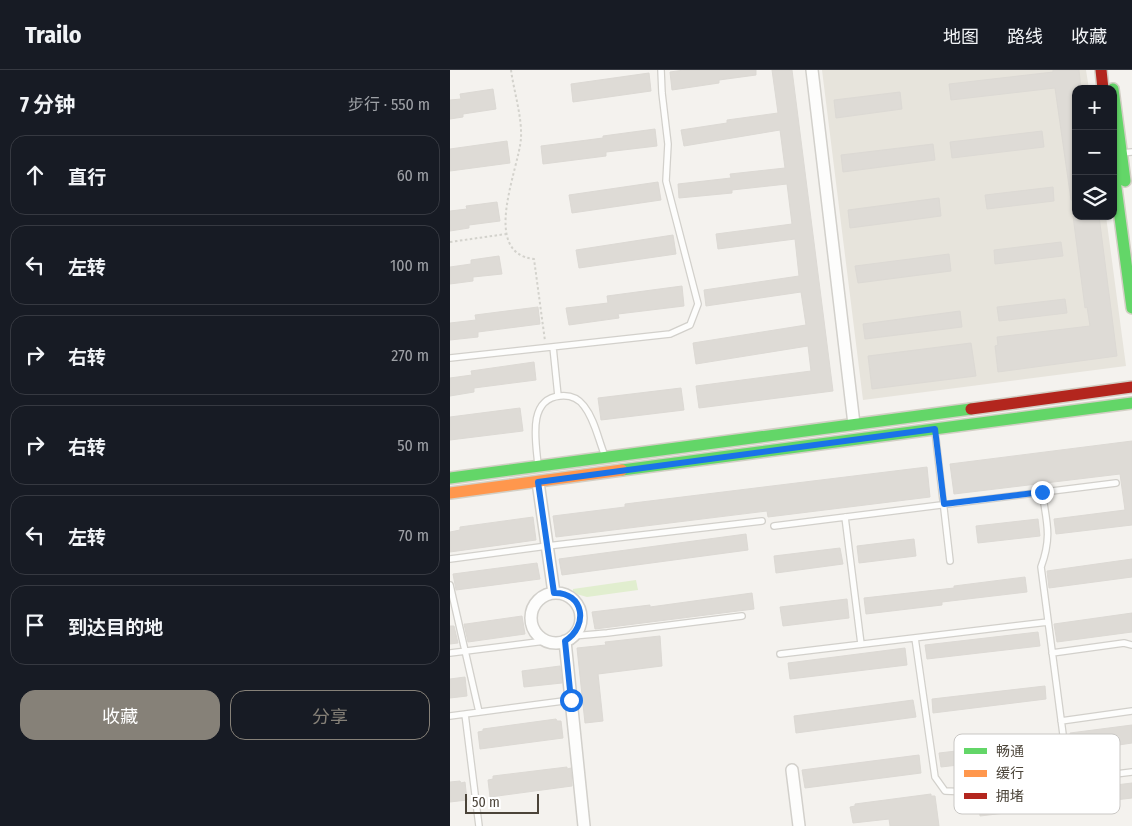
<!DOCTYPE html>
<html lang="zh">
<head>
<meta charset="utf-8">
<style>
  body { margin:0; font-family:"Fira Sans Condensed","Noto Sans SC",sans-serif; background:#242831; color:#f1f3f6 }
  .controls { position:absolute; right:15px; top:15px; display:grid; overflow:hidden; border-radius:10px; box-shadow:0 1px 4px #0004 }
  .controls button { width:45px; height:45px; display:grid; place-items:center; padding:0; border:0; border-bottom:1px solid #363941; background:#171b24; color:#f1f3f6; font:25px sans-serif }
  .scale { position:absolute; left:15px; bottom:12px; width:74px; box-sizing:border-box; padding-left:5px; border:2px solid #4b4439; border-top:0; font-size:14px; line-height:18px; white-space:nowrap; color:#4b4439; -webkit-text-stroke:4px #fff; paint-order:stroke }
  .stop { position:absolute; width:15px; height:15px; margin:-11px; border:4px solid #1a73e8; border-radius:50%; background:#fff }
  .stop.end { background:#1a73e8; border-color:#fff; box-shadow:0 1px 5px #0008 }
  .list { margin:0; padding:0; list-style:none }
  h2 { display:flex; justify-content:space-between; align-items:center; height:65px; margin:0; padding:0 20px; font-size:21px }
  h2 small { font-size:16px; font-weight:400; color:#9ea1a6 }
  .list li { display:grid; grid-template-columns:32px 1fr auto; gap:15px; align-items:center; box-sizing:border-box; height:80px; margin:0 10px 10px; padding:0 10px; border:1px solid #363941; border-radius:15px }
  .list b { display:block; font-size:19px; white-space:nowrap }
  .list em { font-size:16px; font-style:normal; color:#9ea1a6 }
  .actions { display:flex; gap:10px; padding:15px 20px }
  .actions a { flex:1; padding:11px 0; border:1px solid #868178; border-radius:15px; text-align:center; font-size:18px; color:#868178 }
  .actions .main { background:#868178; color:#fff }
  .icon { flex:none; width:28px; height:28px; fill:none; stroke:currentColor; stroke-width:2; stroke-linecap:round; stroke-linejoin:round }
  .map { position:relative; flex:none; width:682px; height:756px; overflow:hidden }
  header { display:flex; align-items:center; gap:30px; box-sizing:border-box; height:70px; padding:0 25px; background:#171b24; border-bottom:1px solid #363941 }
  header strong { font-size:24px }
  nav { display:flex; gap:28px; margin-inline-start:auto; font-size:18px }
  main { display:flex }
  aside { flex:1; background:#171b24 }
  .map>svg:first-child { display:block }
  .residential { fill:#e7e4dc }
  .green { fill:#e1eecf }
  .building { fill:#dedbd6; stroke:#dcd9d4 }
  .lines { fill:none; stroke-linecap:round; stroke-linejoin:round }
  .lane-casing { stroke:#d2d0cb; stroke-width:8 }
  .street-casing { stroke:#d2d0cb; stroke-width:14 }
  .fast-casing { stroke:#d3cfc5; stroke-width:14 }
  .slow-casing { stroke:#d3cfc5; stroke-width:14 }
  .jam-casing { stroke:#d3cfc5; stroke-width:14 }
  .path { stroke:#d3d2cc; stroke-width:2; stroke-dasharray:2.5 2.5; stroke-linecap:butt }
  .lane { stroke:#fdfdfc; stroke-width:5.5 }
  .street { stroke:#fdfdfc; stroke-width:11 }
  .fast { stroke:#63d668; stroke-width:11 }
  .slow { stroke:#ff974d; stroke-width:11 }
  .jam { stroke:#b3261e; stroke-width:11 }
  .route { stroke:#1a73e8; stroke-width:6 }
  .key { fill:#fff; stroke:#c9c7c4; stroke-width:1 }
  .key-label { font-size:14px; fill:#4b4439 }
</style>
</head>
<body>
<header>
<strong>Trailo</strong>
<nav><a>地图</a><a>路线</a><a>收藏</a></nav>
</header>
<main>
<aside>
<h2>7 分钟<small>步行 · 550 m</small></h2>
<ul class="list">
<li><svg class="icon" aria-label="ahead" viewBox="0 0 24 24"><path d="M12 20V5M6 11l6-6 6 6"/></svg><div><b>直行</b></div><em>60 m</em></li>
<li><svg class="icon" aria-label="left" viewBox="0 0 24 24"><path d="M17 20v-9H6M10 6l-5 5 5 5"/></svg><div><b>左转</b></div><em>100 m</em></li>
<li><svg class="icon" aria-label="right" viewBox="0 0 24 24"><path d="M7 20v-9h11M14 6l5 5-5 5"/></svg><div><b>右转</b></div><em>270 m</em></li>
<li><svg class="icon" aria-label="right" viewBox="0 0 24 24"><path d="M7 20v-9h11M14 6l5 5-5 5"/></svg><div><b>右转</b></div><em>50 m</em></li>
<li><svg class="icon" aria-label="left" viewBox="0 0 24 24"><path d="M17 20v-9H6M10 6l-5 5 5 5"/></svg><div><b>左转</b></div><em>70 m</em></li>
<li><svg class="icon" aria-label="arrive" viewBox="0 0 24 24"><path d="M6 21V4h12l-3 4 3 4H6"/></svg><div><b>到达目的地</b></div></li>
</ul>
<div class="actions"><a class="main">收藏</a><a>分享</a></div>
</aside>
<div class="map">
<svg width="682" height="756" viewBox="0 0 682 756">
  <rect width="100%" height="100%" fill="#f4f2ee"/>
  <path class="residential" d="M372,0H636L639,19H626V146H656L676,296L413,330Z"/>
  <path class="green" d="M186,510L188,520L137,527L123,523V519Z"/>
  <path class="building" d="M234,0H306V5L269,10V13L222,20L220,2Z
    M322,0H342L383,321L249,338L246,316L361,301L358,276L246,294L243,273L356,255L351,222L256,236L254,220L349,206L345,169L268,179L266,164L342,154L337,114L282,120V123L229,128L228,114L281,108L280,104L335,98L330,60L234,76L231,60L277,53V50L328,43Z
    M603,0H629L631,19H626V130H621L605,18L501,30L499,14L603,2Z
    M199,3L201,21L123,32L121,14Z
    M43,19L46,39L13,44V47L0,49V30L11,29L10,24Z
    M450,22L452,39L386,48L384,30Z
    M205,59L207,76L156,82V86L93,94L91,76L153,68V66Z
    M592,61L594,77L502,88L500,72Z
    M57,71L60,93L0,101V79Z
    M483,74L485,90L393,102L391,85Z
    M208,112L211,130L122,143L119,125Z
    M603,117L604,131L537,139L535,125Z
    M489,128L491,146L400,158L398,140Z
    M47,132L50,151L19,155V158L0,161V141L17,139L16,136Z
    M623,146H649L667,286L548,302L545,276L548,275L547,267L640,256L637,237L635,238Z
    M223,165L226,184L129,198L126,180Z
    M611,172L613,186L545,194L544,180Z
    M499,184L501,201L408,213L405,196Z
    M49,186L52,204L23,207V211L0,214V197L21,194V190Z
    M232,216L234,236L168,244L169,248L119,255L116,238L158,233L157,226Z
    M615,229L617,243L549,251L547,237Z
    M88,237L90,254L28,262V267L0,270V253L26,250L25,245Z
    M510,241L512,257L415,269L413,254Z
    M521,273L526,306L422,319L418,286Z
    M84,292L86,310L24,318V322L0,326V308L22,305L21,301Z
    M231,318L234,340L151,350L148,328Z
    M70,338L73,361L0,370V347Z
    M682,371V455L606,464L604,449L675,440L670,404L504,424L500,394Z
    M477,397L480,427L318,447L317,441L106,467L103,446L175,437V434Z
    M83,447L86,470L0,482V462L10,460V457Z
    M588,449L590,466L528,473L526,456Z
    M296,464L298,480L112,505L109,489Z
    M464,469L466,486L409,493L407,476Z
    M390,478L393,494L326,503L324,486Z
    M682,489V507L599,518L597,501Z
    M87,493L90,509L6,520L3,504Z
    M575,507L577,522L492,532V535L416,544L414,528L504,518V516Z
    M302,523L304,539L145,559L142,542L200,535V537Z
    M397,529L399,548L333,556L330,537Z
    M682,543V562L607,572L604,554Z
    M72,546L75,564L18,572L14,554H16Z
    M0,556H4L8,573L0,574Z
    M588,562L590,576L477,589L475,575Z
    M210,566L212,596L148,604L153,651L135,653L127,578L156,575L155,572Z
    M455,578L457,595L340,609L338,593Z
    M110,596L112,613L74,617L72,601Z
    M15,607L17,626L0,628V609Z
    M595,616L596,629L483,643L482,629Z
    M463,630L466,647L346,663L344,646Z
    M106,649L107,651H111L113,668L30,679L28,662L33,661V659Z
    M682,655V673L622,682L620,663Z
    M602,670L604,684L491,697L489,683Z
    M469,685L471,703L355,718L352,700Z
    M117,697V699L121,698L122,716L40,727L38,710L43,709V706Z
    M10,711L11,713L15,712L17,730L0,732V712Z
    M682,713V728L530,746L529,732Z
    M481,724V726H485L489,756H440L439,749L403,753L400,737L405,736V734Z"/>
  <g class="lines">
    <defs>
      <path id="lane" d="M672,83L682,82
        M103,277L108,326
        M0,288L220,264L240,255L248,234L216,111L218,74L212,23L211,0
        M485,361L500,491
        M88,395C86,372 77,329 110,326C119,325 128,328 134,336C145,350 148,369 155,386
        M592,422C597,453 602,467 591,497L619,710
        M395,447L411,574
        M324,456L666,413
        M0,489L97,476L312,451
        M0,515L29,642
        M123,566L157,563L292,546
        M465,568L485,707L495,721L519,722L682,702
        M0,583L95,571
        M602,583L674,573L682,575
        M330,584L598,552
        M15,644L29,756
        M0,646L121,630
        M611,651L682,641"/>
      <path id="street" d="M362,0L404,354
        M88,412L104,523
        M81 548a25 25 0 1 1 50 0a25 25 0 1 1-50 0Z
        M115,571L134,756
        M342,700L349,756"/>
      <path id="fast" d="M663,19L675,111
        M663,95L682,238
        M172,400L682,333
        M0,408L521,339"/>
      <path id="slow" d="M0,423L172,400"/>
      <path id="jam" d="M651,0L653,19
        M521,339L682,317"/>
    </defs>
    <use href="#lane" class="lane-casing"/>
    <use href="#street" class="street-casing"/>
    <use href="#fast" class="fast-casing"/>
    <use href="#slow" class="slow-casing"/>
    <use href="#jam" class="jam-casing"/>
    <path class="path" d="M61,0C64,22 72,46 71,68C69,99 30,183 84,189L95,271
      M0,172L56,164"/>
    <use href="#lane" class="lane"/>
    <use href="#street" class="street"/>
    <use href="#fast" class="fast"/>
    <use href="#slow" class="slow"/>
    <use href="#jam" class="jam"/>
  </g>
  <g class="lines">
    <path class="route" d="M121,630L115,571C139,556 134,522 104,523L88,412L485,359L494,434L592,422"/>
  </g>
  <rect x="504" y="664" width="166" height="80" rx="8" class="key"/>
  <rect x="514" y="678" width="23" height="6" fill="#63d668"/>
  <rect x="514" y="700" width="23" height="7" fill="#ff974d"/>
  <rect x="514" y="723" width="23" height="6" fill="#b3261e"/>
  <g class="key-label">
    <text x="546" y="686">畅通</text>
    <text x="546" y="708">缓行</text>
    <text x="546" y="731">拥堵</text>
  </g>
</svg>
<div class="controls">
<button>+</button>
<button>−</button>
<button><svg class="icon" aria-label="layers" viewBox="0 0 24 24"><path d="M12 4l9 5-9 5-9-5zM3 14l9 5 9-5"/></svg></button>
</div>
<div class="scale">50 m</div>
<div class="stop" style="left:121px;top:630px"></div>
<div class="stop end" style="left:592px;top:422px"></div>
</div>
</main>
</body>
</html>
